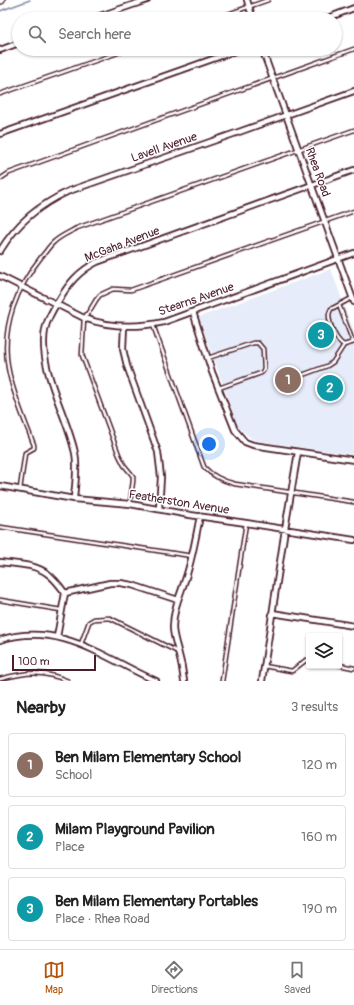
<!DOCTYPE html>
<html lang="en">
<head>
<meta charset="utf-8">
<style>
  body { margin:0; font-family:Pangolin,sans-serif; background:#f2f2f2; color:#222 }
  .controls { position:absolute; right:12px; bottom:12px; display:grid; overflow:hidden; border-radius:4px; box-shadow:0 1px 3px #0004 }
  .controls button { width:36px; height:36px; display:grid; place-items:center; padding:0; border:0; border-bottom:1px solid #e0e0e0; background:#fff; color:#222; font:20px sans-serif }
  .scale { position:absolute; left:12px; bottom:10px; width:84px; box-sizing:border-box; padding-left:4px; border:2px solid #4a1f2b; border-top:0; font-size:11px; line-height:14px; white-space:nowrap; color:#4a1f2b; -webkit-text-stroke:3px #fff; paint-order:stroke }
  .you { position:absolute; left:209px; top:444px; width:14px; height:14px; margin:-10px; border:3px solid #fff; border-radius:50%; background:#1a73e8; box-shadow:0 0 0 6px #1a73e833 }
  .badge { display:grid; place-items:center; width:26px; height:26px; border-radius:50%; background:#b45309; color:#fff; font-size:13px; font-weight:700 }
  .pin { position:absolute; translate:-50% -50%; border:2px solid #fff; box-shadow:0 1px 4px #0006 }
  .list { margin:0; padding:0; list-style:none }
  h2 { display:flex; justify-content:space-between; align-items:center; height:52px; margin:0; padding:0 16px; font-size:17px }
  h2 small { font-size:13px; font-weight:400; color:#767676 }
  .list li { display:grid; grid-template-columns:26px 1fr auto; gap:12px; align-items:center; box-sizing:border-box; height:64px; margin:0 8px 8px; padding:0 8px; border:1px solid #e0e0e0; border-radius:4px }
  .list b { display:block; font-size:15px; white-space:nowrap }
  .list p { margin:0; font-size:13px; white-space:nowrap; color:#767676 }
  .list em { font-size:13px; font-style:normal; color:#767676 }
  .icon { flex:none; width:22px; height:22px; fill:none; stroke:currentColor; stroke-width:2; stroke-linecap:round; stroke-linejoin:round }
  .map { position:relative; flex:none; width:354px; height:681px; overflow:hidden }
  .search { position:absolute; background:#fff; box-shadow:0 1px 3px #0004; left:12px; right:12px; top:12px; height:44px; display:flex; align-items:center; gap:10px; box-sizing:border-box; padding:0 14px; border-radius:22px; color:#767676; font-size:15px }
  .sheet { height:268px; background:#fff }
  nav { display:flex; justify-content:space-around; align-items:center; box-sizing:border-box; height:56px; border-top:1px solid #e0e0e0; background:#fff; font-size:11px; color:#767676 }
  nav a { display:grid; justify-items:center; gap:2px }
  nav .on { color:#b45309 }
  .map>svg:first-child { display:block }
  .built { fill:#e6ecfa }
  .lines { fill:none; stroke-linecap:round; stroke-linejoin:round }
  .stream { stroke:#858da6; stroke-width:1.5 }
  .service-casing { stroke:#4a1f2b; stroke-width:5.5 }
  .minor-casing { stroke:#4a1f2b; stroke-width:8 }
  .primary-casing { stroke:#4a1f2b; stroke-width:10 }
  .service { stroke:#fff; stroke-width:2.5 }
  .minor { stroke:#fff; stroke-width:4.5 }
  .primary { stroke:#fff; stroke-width:7 }
  .labels { text-anchor:middle; stroke-width:3; stroke-linejoin:round; paint-order:stroke }
  .street-label { font-size:12px; fill:#4a1f2b; stroke:#fff }
</style>
</head>
<body>
<div class="map">
<svg width="354" height="681" viewBox="0 0 354 681">
  <rect width="100%" height="100%" fill="#fff"/>
  <filter id="ink" filterUnits="userSpaceOnUse"><feTurbulence type="fractalNoise" baseFrequency=".025" numOctaves="2"/><feDisplacementMap in="SourceGraphic" scale="8" xChannelSelector="R" yChannelSelector="G"/><feConvolveMatrix kernelMatrix="1 2 1 2 8 2 1 2 1" color-interpolation-filters="sRGB"/></filter>
  <g filter="url(#ink)">
    <path class="built" d="M331,269L354,332V455L265,442L252,439L238,427L199,317Z"/>
    <g class="lines">
      <path class="stream" d="M0,11L30,0"/>
      <defs>
        <path id="service" d="M214,19L268,0
          M0,94L129,49
          M0,179L9,173L354,49
          M352,298L331,309C330,311 329,313 329,315C329,324 336,341 344,345L354,342
          M339,305L353,342
          M153,325L204,467C213,477 223,481 235,484L354,502
          M208,358L253,343H258L263,349L264,368L263,371L261,373L219,388
          M297,377L327,366L333,362L344,345
          M20,489L25,453L34,448V445C25,421 12,392 8,367C1,326 17,287 42,256C46,252 49,246 54,242C60,236 70,232 77,228L354,130
          M130,503L133,481V476L124,465L119,455L82,355L84,318L90,310L96,300L100,295L113,289L131,290L354,211
          M0,527L192,556
          M0,600L61,610
          M81,644L89,622L94,619L110,618L178,652
          M339,665L354,668
          M264,666L292,671L306,660L309,661
          M0,679C26,672 43,670 68,681
          M222,681L246,523"/>
        <path id="minor" d="M247,0L253,19
          M91,19L147,0
          M325,19L354,8
          M262,49L354,302
          M0,50L19,43
          M0,134L241,49
          M0,251C17,223 39,205 69,191L236,133L354,91
          M0,276L84,318C111,328 136,328 164,322L354,253
          M193,312L212,372L235,430L245,442L253,445L354,460
          M124,326L123,349L127,366L158,452L161,477L159,509
          M0,486L74,499L130,504L190,515L246,523L354,540
          M74,499C75,484 78,467 75,453C67,415 38,369 45,330C47,319 53,309 59,300C69,283 79,271 97,262L354,170
          M0,562C16,564 35,564 48,574C55,579 60,586 65,593L110,583H120L132,585L178,600
          M272,613L354,626
          M57,637L65,593
          M0,640C60,621 104,658 156,681
          M184,681C183,671 181,661 178,651C176,643 173,635 173,627C173,608 182,591 187,574C193,555 196,536 200,516
          M262,681L285,529L298,452"/>
        <path id="primary" d="M0,0H1"/>
      </defs>
      <use href="#service" class="service-casing"/>
      <use href="#minor" class="minor-casing"/>
      <use href="#primary" class="primary-casing"/>
      <use href="#service" class="service"/>
      <use href="#minor" class="minor"/>
      <use href="#primary" class="primary"/>
    </g>
  </g>
  <g class="labels">
    <g class="street-label">
      <text transform="translate(164 147) rotate(-19)" y="4">Lavell Avenue</text>
      <text transform="translate(318 172) rotate(70)" y="4">Rhea Road</text>
      <text transform="translate(122 244) rotate(-21)" y="4">McGaha Avenue</text>
      <text transform="translate(196 299) rotate(-19)" y="4">Stearns Avenue</text>
      <text transform="translate(179 502) rotate(9)" y="4">Featherston Avenue</text>
    </g>
  </g>
</svg>
<div class="controls">
<button><svg class="icon" aria-label="layers" viewBox="0 0 24 24"><path d="M12 4l9 5-9 5-9-5zM3 14l9 5 9-5"/></svg></button>
</div>
<div class="scale">100 m</div>
<div class="you"></div>
<div class="pin badge" style="left:288px;top:380px;background:#8d6e63">1</div>
<div class="pin badge" style="left:330px;top:388px;background:#0f9aa8">2</div>
<div class="pin badge" style="left:321px;top:335px;background:#0f9aa8">3</div>
<div class="search"><svg class="icon" aria-label="search" viewBox="0 0 24 24"><circle cx="10" cy="10" r="6"/><path d="M15 15l6 6"/></svg>Search here</div>
</div>
<section class="sheet">
<h2>Nearby<small>3 results</small></h2>
<ul class="list">
<li><span class="badge" style="background:#8d6e63">1</span><div><b>Ben Milam Elementary School</b><p>School</p></div><em>120 m</em></li>
<li><span class="badge" style="background:#0f9aa8">2</span><div><b>Milam Playground Pavilion</b><p>Place</p></div><em>160 m</em></li>
<li><span class="badge" style="background:#0f9aa8">3</span><div><b>Ben Milam Elementary Portables</b><p>Place · Rhea Road</p></div><em>190 m</em></li>
</ul>
</section>
<nav>
<a class="on"><svg class="icon" aria-label="map" viewBox="0 0 24 24"><path d="M3 6l6-2 6 2 6-2v14l-6 2-6-2-6 2zM9 4v14M15 6v14"/></svg>Map</a>
<a><svg class="icon" aria-label="directions" viewBox="0 0 24 24"><path d="M12 3l9 9-9 9-9-9zM9 14v-3h6M13 9l2 2-2 2"/></svg>Directions</a>
<a><svg class="icon" aria-label="saved" viewBox="0 0 24 24"><path d="M7 4h10v16l-5-4-5 4z"/></svg>Saved</a>
</nav>
</body>
</html>
